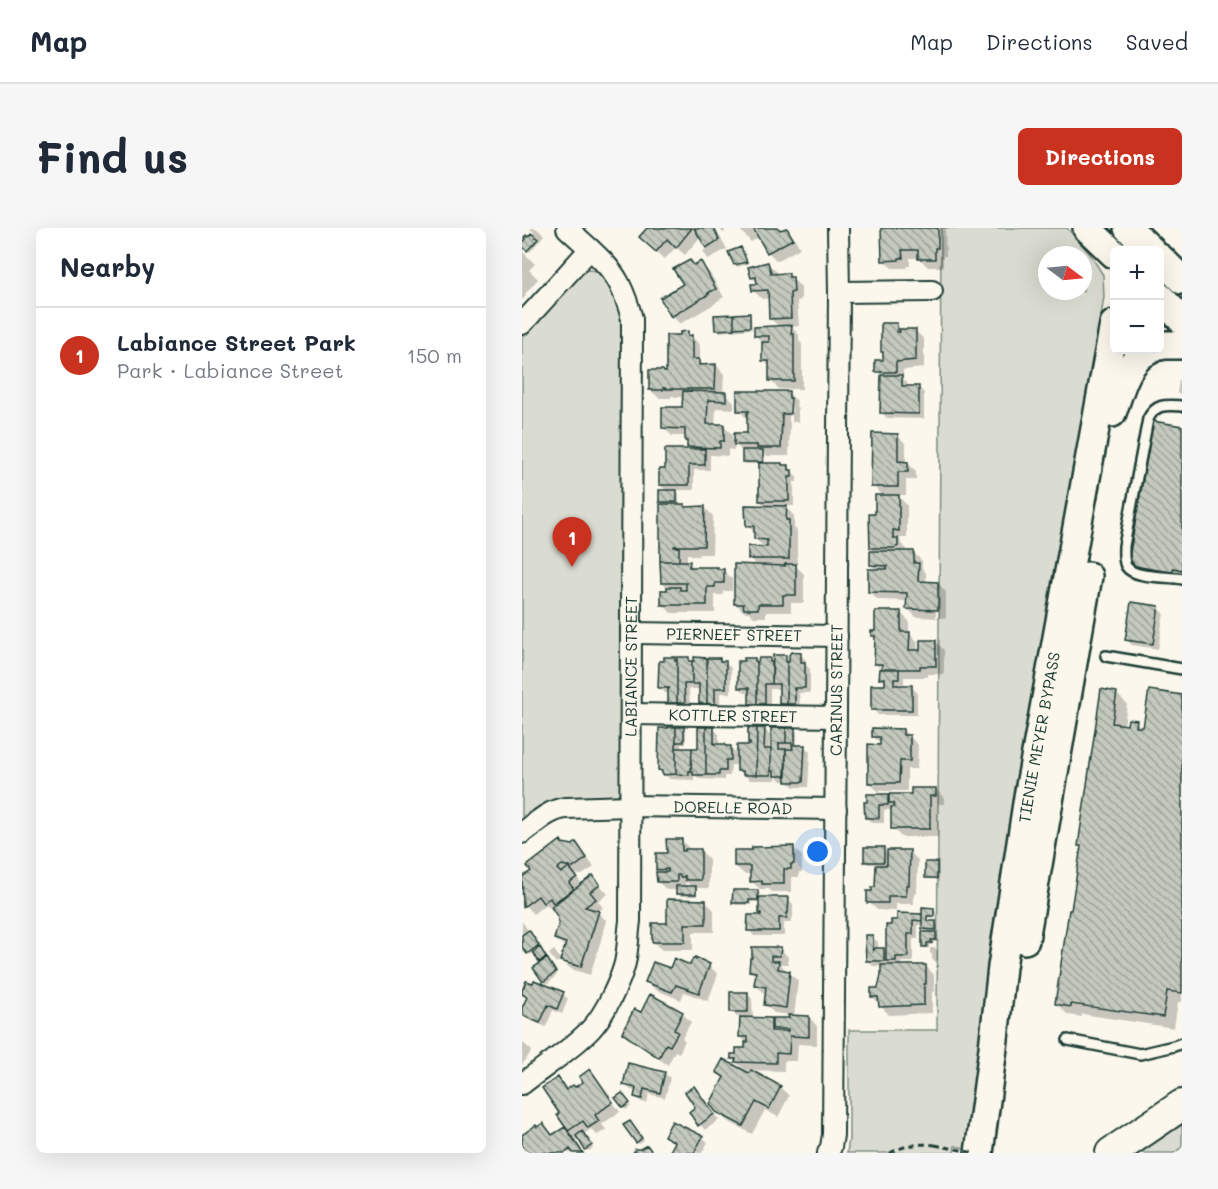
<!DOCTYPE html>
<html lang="en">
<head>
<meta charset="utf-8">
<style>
  body { margin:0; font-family:Mali,sans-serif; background:#f6f6f7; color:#1f2937 }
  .controls { position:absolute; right:18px; top:18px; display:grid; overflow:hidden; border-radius:9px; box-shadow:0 6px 24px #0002 }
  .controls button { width:54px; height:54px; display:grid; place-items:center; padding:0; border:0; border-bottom:2px solid #e0e1e3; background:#fff; color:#1f2937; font:30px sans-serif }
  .compass { position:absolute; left:516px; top:18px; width:54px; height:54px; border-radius:50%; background:#fff; box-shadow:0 6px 24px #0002; rotate:106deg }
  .you { position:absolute; left:296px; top:624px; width:21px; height:21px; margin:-15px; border:4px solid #fff; border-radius:50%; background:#1a73e8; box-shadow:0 0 0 9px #1a73e833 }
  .badge { display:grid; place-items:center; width:39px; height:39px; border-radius:50%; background:#c8321e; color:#fff; font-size:20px; font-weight:700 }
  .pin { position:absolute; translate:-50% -50px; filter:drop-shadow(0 2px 3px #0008) }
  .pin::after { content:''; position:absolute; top:32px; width:21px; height:18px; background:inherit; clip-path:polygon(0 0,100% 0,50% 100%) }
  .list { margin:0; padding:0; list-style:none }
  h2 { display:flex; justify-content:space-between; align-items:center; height:78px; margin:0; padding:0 24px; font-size:26px }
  h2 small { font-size:20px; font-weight:400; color:#747a83 }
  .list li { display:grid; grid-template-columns:39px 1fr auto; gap:18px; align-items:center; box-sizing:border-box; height:96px; padding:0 24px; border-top:2px solid #e0e1e3 }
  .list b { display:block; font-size:22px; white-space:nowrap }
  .list p { margin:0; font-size:20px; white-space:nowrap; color:#747a83 }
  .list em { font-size:20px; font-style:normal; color:#747a83 }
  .map { position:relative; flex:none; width:660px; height:925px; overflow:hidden; border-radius:9px }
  header { display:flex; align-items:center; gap:36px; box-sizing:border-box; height:84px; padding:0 30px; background:#fff; border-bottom:2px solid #e0e1e3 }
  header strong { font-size:28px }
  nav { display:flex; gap:33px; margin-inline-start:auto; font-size:21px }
  .intro { display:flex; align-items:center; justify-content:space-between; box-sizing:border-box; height:144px; padding:0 36px }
  h1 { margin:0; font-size:42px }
  .button { padding:15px 27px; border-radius:9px; background:#c8321e; color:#fff; font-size:21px; font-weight:700 }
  main { display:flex; gap:36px; padding:0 36px }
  aside { flex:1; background:#fff; border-radius:9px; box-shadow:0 6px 24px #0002 }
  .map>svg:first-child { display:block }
  .green { fill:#dbdcd1; stroke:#7d8c82; stroke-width:1.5; fill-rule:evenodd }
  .shadow { fill:#0003; fill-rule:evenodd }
  .building { fill:url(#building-back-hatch); stroke:#1f3d34; stroke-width:1.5 }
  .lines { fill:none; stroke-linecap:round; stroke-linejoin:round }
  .lane-casing { stroke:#1f3d34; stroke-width:14 }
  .street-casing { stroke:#1f3d34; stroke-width:24 }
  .secondary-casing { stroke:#1f3d34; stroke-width:32 }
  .primary-casing { stroke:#1f3d34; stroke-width:34 }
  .path { stroke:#1f3d34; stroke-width:3; stroke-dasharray:6 4.5; stroke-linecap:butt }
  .lane { stroke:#fbf7ec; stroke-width:9 }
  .street { stroke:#fbf7ec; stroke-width:20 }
  .secondary { stroke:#fbf7ec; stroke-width:27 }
  .primary { stroke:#fbf7ec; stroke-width:30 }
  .path-bridge { stroke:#1f3d34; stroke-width:3; stroke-dasharray:6 4.5; stroke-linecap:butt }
  .labels { text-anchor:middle; stroke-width:5; stroke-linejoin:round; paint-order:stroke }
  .street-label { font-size:16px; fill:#1f3d34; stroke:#fbf7ec }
</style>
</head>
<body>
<header>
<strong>Map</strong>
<nav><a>Map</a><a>Directions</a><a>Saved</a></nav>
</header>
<div class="intro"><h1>Find us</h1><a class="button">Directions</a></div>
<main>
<aside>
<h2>Nearby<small></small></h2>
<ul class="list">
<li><span class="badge">1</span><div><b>Labiance Street Park</b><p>Park · Labiance Street</p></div><em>150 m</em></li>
</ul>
</aside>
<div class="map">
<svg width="660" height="925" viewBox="0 0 660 925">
  <defs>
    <pattern id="building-back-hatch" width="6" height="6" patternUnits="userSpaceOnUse" patternTransform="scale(1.5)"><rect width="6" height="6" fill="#c4c9be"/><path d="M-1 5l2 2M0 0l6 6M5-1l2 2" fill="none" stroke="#9fa49b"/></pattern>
  </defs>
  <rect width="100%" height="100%" fill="#fbf7ec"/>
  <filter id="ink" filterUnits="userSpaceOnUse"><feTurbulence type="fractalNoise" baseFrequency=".0167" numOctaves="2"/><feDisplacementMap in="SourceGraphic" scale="12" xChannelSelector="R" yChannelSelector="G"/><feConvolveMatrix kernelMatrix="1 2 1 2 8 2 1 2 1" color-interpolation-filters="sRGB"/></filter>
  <g filter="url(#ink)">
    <path class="green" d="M419,0H545L568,26L581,47L582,69L452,922L433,918L432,925H325L327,911V802H415ZM525,27H561V63H525Z
      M66,42L77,43L81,47L92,67L98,84L101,117L99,561L95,568L92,570C74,572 56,567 38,570C24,572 12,582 0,589V110L60,44Z
      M660,896V919L652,925H615Z"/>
    <path class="shadow" d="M10,0H14L22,7L8,24L0,17L12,4L8,1Z
      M127,0H193L205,21L186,31L181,23L186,20L179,8L163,27L154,19L143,31L127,18Z
      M197,0H202L203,4L201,5Z
      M216,0H259L260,3L264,1L272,9L278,20L255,33L247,25L237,9L229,14Z
      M360,0H423L424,28H421V39H406L397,30H388V38H385V40H370L361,32Z
      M219,21L221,23L226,36L215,39L213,36Z
      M0,23L13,36L7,42L16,51L3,66L4,68L0,72Z
      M179,35L187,44L202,69L194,74V75L158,96L150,88L173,38Z
      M246,36L255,44V47H266L279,59V72L275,73L277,98L270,99L277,107V113L280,116V161H257L249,153V140L241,132V115L233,107L257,99L249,91L248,70L240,71L231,62L238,57L230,49Z
      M227,87L229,89L230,101L197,104L194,101Z
      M375,97L381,103H393L402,111V140L381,142V151L385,154V159H396L402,165V191L365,190L359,184L360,148L355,143L363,134Z
      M166,105L178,117V134L182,138L194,137L202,146L201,165H203L212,174V181L194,180L193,197L201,198L210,206V212L213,216L227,206L225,191L217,182L266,165L275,173L274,178L276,180V194H268L267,228H245L243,225V236L266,238L275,249V254H272V278H263L272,288V300L275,302V339L282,346V375H269V384H244V389H232L227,384H222L213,375L235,338L227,330L243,320L233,311V305L225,297L245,279L238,273L239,236H224L221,234V224L213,216L212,222L206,221V228L188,227V242H172V262H153L157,266V278H162L164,280H183L191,288L190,326H177V328H171L168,326H165V335H167L173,340H195L197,342H201L210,351V363H201V367H193V385H149L141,376L147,361L140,355L143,278L139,274L145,263L138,257L145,243L171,223L166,219L165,208H150L142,200L162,181V169H153L152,168H149V170H137L128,162L145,146L160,109ZM267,171H270V194H267Z
      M657,152H660V168L655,165Z
      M660,199V355L626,349L614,337Z
      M375,207L384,216V235H386L394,244V252H384V267H375L385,277V310H378L379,316L384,320V324L392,325L400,333V340L404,345V355H416L424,364V390L394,389L386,381V373L356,372L348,364L355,343L350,337L353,324L349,320L355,288L361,268L351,258ZM415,361H418L417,389H414Z
      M636,380L642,385L636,421L610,417L604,411Z
      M378,384L387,393V405L396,414L395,424L413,413L422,422V446H405L406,449H382V456L377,455V459H389L395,464V487H356L351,481L364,458L365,456L359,450V441L354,436V411L351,408Z
      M278,426L284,432V437L288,441V465H277L278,481H264L258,475L259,461H248V481H234L228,475V465H223L217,459L233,431L238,436L248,431L252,436L263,429L268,434Z
      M153,430L156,434L167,430L171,435L198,431L209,440V465H198V481L184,480L178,475L179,461H167L168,480H153L148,475V465H143L138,459Z
      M594,465L605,476L602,498L606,499L614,494L622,502L660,468V774H656L652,800L560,786V789L546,787L535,776L551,684L560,620L557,617Z
      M162,501L164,503V516H159V522H178L192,501L197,506V518L208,519L217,528L229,518L242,501L248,507L247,522H251V502H272L275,504V518H282L288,524L286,559H272L265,553H259L254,548V552H228L217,542V537H209L208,548H202V552L178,551L174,548H172V552L148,551L137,542Z
      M381,502L396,517L395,541H385V563H356L347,555L361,518L351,508Z
      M414,561L422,570V576H416V609H379L371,600V582H362V595H350L344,589L365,567L368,570L390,568Z
      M160,613L168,621L178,622L187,631V660H175V668H158L156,666V662H145L136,654L140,646L136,641L146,627ZM163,655H166L170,659H163Z
      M41,616L51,618L54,616L62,625L72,639L60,647L52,646L61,657L71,649L86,666L76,673L81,680L75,684L85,693L68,747L49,741L40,732L44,720L34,711L39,695L32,682L31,683L24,676L11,686L0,674V651L11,643Z
      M271,620L280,628V644H277V649H270V664H250L247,661H238L229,653V646H222L213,638Z
      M361,621L366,626L387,623L396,632L395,665H392V676H374V683L355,682L347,674L355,661V636H346L344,633Z
      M414,636L416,638V652L407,651L405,649Z
      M235,664L238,666V671H266L271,676V690H270V695H262V708H232L227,702L241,689L238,684V674H229V677H214L212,674Z
      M183,673L192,682V704H171V722H140L131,714L147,697Z
      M411,681L414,684V690L406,689V695H413L416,697V703H411L416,707V714H411V717H407V720H413L416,723V733H412L410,731V727L408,725V720H404L402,718L406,705L401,700V697H396V711H391V734H379V739L404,738L412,747V764H410V785L367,787L351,769L357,761L360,738H351L346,733L350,709L356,714V722L361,721L365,725V698L399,687Z
      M0,693L35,747L25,756L13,741L21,735L12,724L8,727L0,716Z
      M258,720L266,729V736H258L276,753L272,789H287L295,798V817L276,816L275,833H262V843L223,842L210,831L224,821V814L218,808L219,789H215L209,783L225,765L230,771L231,791H268V787L252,785L244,777L245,766L242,765L234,757L235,749L228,742ZM247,800H268V805H247Z
      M32,722L39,732L34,735L27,726Z
      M184,736L187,738L196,746L186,773L162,764L159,772L134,762L125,754L149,742Z
      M0,765L41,766L46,771L40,786L31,782L24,799L5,791L0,786L6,771Z
      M160,785L169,794L160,810L163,813L157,825L153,823L146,837L110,813L101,805L119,786Z
      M0,814L10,823L0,837Z
      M68,843L76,852L98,884L80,896L84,902L75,907L69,901L62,906L71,920L67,923L57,910L53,912L62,925H0V908L21,896L32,908L45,899L39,886L35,851L46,862L53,861L63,855Z
      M196,844L228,848L230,844L258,859L267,868L256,889L243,882L230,906L204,892L195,883L203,851Z
      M142,845L148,850L143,870L127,866L125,875L119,874L113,869L115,863L109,862L103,856Z
      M177,865L197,892L183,902L169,885L175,880Z
      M102,869L109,878L104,882L102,879Z
      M110,897L122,913L117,916L115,914Z
      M144,908L180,909L186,914L180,925H149L154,916Z"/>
    <path class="building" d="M125,0H170L154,20L145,11L134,24L117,9Z
      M172,0H192L197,12L184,20Z
      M231,0H256L258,2L265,0L271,11L245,25Z
      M359,0H416V20H413V31H396V22H380L381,30H377V32L360,33Z
      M9,5L16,11L5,23L0,18V15L4,11L2,9L4,7L6,9Z
      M219,19L225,34L212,37L206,24Z
      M168,32L172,37L179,33L194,61L186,65L187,66L149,89L138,70L161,56L151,41Z
      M246,34L249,44L248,46L267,45V49H271L272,64L268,65L269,90L247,91L246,62L230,63L229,56H235L234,49L229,50L226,39Z
      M228,85V99L212,100V86Z
      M212,86V101L193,102L192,87Z
      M359,95H375V104H378L377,101H394V132L374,134V144H353V132H361V124H359Z
      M270,97L269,106H272V153H247V133H240V114H247V108H232V99Z
      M166,103V108L170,107V131H177V137L194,136L193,161H143V160H141V162H127V142H141L142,144H144V107H158V104Z
      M359,147H380V158H397V186L358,185Z
      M161,163L204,164V173L186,172L185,196H202V213H198V220L165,219V213H163V201L140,200V179H160Z
      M215,163H267V170H269L268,186H260L259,220H235V217H212V205H225V185H226L227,183H215Z
      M631,193L660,198V342L651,340V345L613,338L607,330Z
      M350,205L376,206V233L386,234V244H376V259H349Z
      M143,221H183V237H167V257H137V241H143Z
      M220,222H241V234H220Z
      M237,235H260V237H267V242H270V249H267V273H237Z
      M137,262H155V274H137Z
      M353,267H377V303L371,302V310H376V318L373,320H348L347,286H353Z
      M138,276H163V279L183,278L182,318H152V319H157V333H138Z
      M223,277L265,278L264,292H267V331H226V318L245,319V312L232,311V298H224Z
      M348,323H392V335H397L396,353L416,354V382L384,381L385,365L346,364V341H365V338L348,337Z
      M138,333H168L167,339H196L195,341H202V355H193V359H185V377H139V362H145V359H158V362H164V355H139Z
      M212,336L263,338V336H274V367H261V376H236V381H222L221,376H212Z
      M609,374L637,378L631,416L603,412Z
      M353,383H379V404H388L387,422H398V412H414V438H398V441H360V436H352L353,408H349V403H353Z
      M269,424L279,425V434H283V460H272V462H273V476H265V434H267V427Z
      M251,427H264V434H265V476H257V456H250Z
      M142,429H153V433H155V475H146V461L148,460H136L137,433H142Z
      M155,429H167V433H170V456H162L163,475H155Z
      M172,429L185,430V476L177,475V456H170V433H172Z
      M185,430H198V433H204V460H193V476H185Z
      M222,430H233V433L235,434V476H227V460H216V433H222Z
      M237,430H248V434H250V456H243V476H235V434H236Z
      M358,441H377V451H372V457H390V482H349V457H363V450L357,451Z
      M579,461L595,464L590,495L605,497L606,491L615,492L614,499H621L627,462L660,467V765L645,763L641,789L549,776V779L533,776L547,682H549L559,618H556Z
      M146,499H154V546L140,547V543L136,542L137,500H146Z
      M154,499H162V514H154Z
      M176,499H184V547H171V543H169L170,520H176Z
      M184,499H192V516H203L204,518H209V532H204V543H197V547H184Z
      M226,500H235L234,547H221V543H215V517H228V515H226Z
      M235,500H243L242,521H249V547H234Z
      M249,500H264V515H257V521H264L263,548H252V543H249Z
      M264,500H273V515H264Z
      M350,500L381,501V507H388V533H378L377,555H346V516L358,517V509H350Z
      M270,517H283L281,554H264V521H271Z
      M154,520H170L169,543H167V547L154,546Z
      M389,560H414V568H408V601H369V579H372V575H367V566H389Z
      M345,566H366V577H357V590H343L342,574H345Z
      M144,611H160V623H163V621H179V652H163V647L162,649H158V647H155V654H135L134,644H146V641L134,642V625H145Z
      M39,612L40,615L51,617L54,614L65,630L51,640L40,637L35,641L39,645L47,639L55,649L47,655L52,661L31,675L28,670L21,675L16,668L1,679L0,649L9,643L5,638Z
      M272,618V636H269V641H262V656H240V653L228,654V638H212V622H230V619Z
      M342,619H362V634H342Z
      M365,622H388L387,657H384V668H366V675H345V663H350V659H353L354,637H365Z
      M403,634H415V650H403Z
      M71,647L78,657L68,664L74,671L63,679L77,683L59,739L38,733L44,715L32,711L37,695L35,688L29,679Z
      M154,658H174V666H154Z
      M211,662H236V672H227V675H210Z
      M237,669H267L266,685H265V690H257V703H225L226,687H239V685H237Z
      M145,671L184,672V696H163V714H130V695H145Z
      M400,679L412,680V688H405V693H414V702L400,701Z
      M375,685L400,686V693L391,692V706H386V729H374V733H364V697H369V692H375Z
      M7,702L17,717L5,726L0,719V707Z
      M400,704H414V712H409L410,715H405V719H400Z
      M343,707H351V723L353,720H362V733H344Z
      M18,719L24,729L17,734L11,724Z
      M230,719H259L258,728H249V733H257L256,741L268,743L264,780L242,777L244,759L232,757L234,744L227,743L228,730H230Z
      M173,729L188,736L177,765L154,757L150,764L123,754L131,734L148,740L152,730L168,737L171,730L173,731Z
      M25,730L34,744L21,754L11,740Z
      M359,737H404V756H402V777L357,779L356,769H349V760H356L359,747Z
      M12,752L42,764L35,781L26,777L18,795L0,787V780L5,769L0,766V763L4,753L11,755Z
      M208,764H226V784H208Z
      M128,766L161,784L152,802L156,804L148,818L144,816L137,830L100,805L112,781L119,784Z
      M266,787L287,788V809L268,808L267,826L254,825V835L213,834L214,831H209V826H214V820H223V814H226V809H217L218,789L249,790V803H266V801H250V790H267Z
      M201,831L227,845L229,842L259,858L247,881L234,874L221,898L194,884L188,876L202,849L194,844Z
      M106,835L143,844L138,865L122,861L120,871L112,869L114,860L101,857Z
      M68,841L91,874L73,887L77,893L66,900L61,893L46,903L35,887L37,885L20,860L36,849L44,862L51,857L53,859L61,854L57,849Z
      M172,858L192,886L176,898L167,884L173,879L163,864Z
      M100,865L108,875L101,880L93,870Z
      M108,893L120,910L114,915L101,897Z
      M150,893L181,908L172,925H147L153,914L142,908Z
      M21,895L30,907L43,899L61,925H51L48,921L43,925H0V907L14,897L15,899Z
      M60,903L70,917L63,922L54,908Z
      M125,917L131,925H111L113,921H118Z"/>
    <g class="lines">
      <defs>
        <path id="lane" d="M660,178C644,177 634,175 626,191L602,318C602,324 601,332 604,338C612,351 646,348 660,351
          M584,428L660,441
          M546,812L618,826L652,818L660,815"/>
        <g id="street">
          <path d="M317,64L410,63"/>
          <path d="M0,96L68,21"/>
          <path id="s1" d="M110,405L315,408"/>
          <path id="s2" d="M109,486L314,489"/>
          <path id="s3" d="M0,605C13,596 28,581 44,580L108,578L314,581"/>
          <path id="s4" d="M0,856C23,838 49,822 69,801C83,786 98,754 103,735C106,721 106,707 108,693L110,91C107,79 103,67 97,55C86,34 63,17 45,0"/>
          <path id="s5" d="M306,925L309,919L311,907L317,64L316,0"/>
        </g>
        <g id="secondary">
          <path d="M565,0L592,26"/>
          <path d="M606,0L629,22"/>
          <path d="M638,30L660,52"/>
          <path d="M638,69L660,92"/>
          <path d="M638,118L642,117H660"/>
          <path d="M590,185C598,163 604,132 628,122"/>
          <path d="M503,712L566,348"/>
          <path id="s6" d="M457,925L471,820L480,739L506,569L592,96"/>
        </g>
        <path id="primary" d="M589,925L660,877"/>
      </defs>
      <use href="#lane" class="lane-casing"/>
      <use href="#street" class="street-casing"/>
      <use href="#secondary" class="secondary-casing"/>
      <use href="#primary" class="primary-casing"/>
      <path class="path" d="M368,925C383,917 396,915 413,917"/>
      <use href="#lane" class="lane"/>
      <use href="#street" class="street"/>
      <use href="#secondary" class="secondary"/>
      <use href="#primary" class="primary"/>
      <path class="path-bridge" d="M413,917L453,925"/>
    </g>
  </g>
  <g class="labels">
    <g class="street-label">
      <text dy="6" stroke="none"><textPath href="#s1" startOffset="102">PIERNEEF STREET</textPath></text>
      <text dy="6" stroke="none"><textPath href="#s4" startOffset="460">LABIANCE STREET</textPath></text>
      <text dy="6" stroke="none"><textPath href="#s5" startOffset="464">CARINUS STREET</textPath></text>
      <text dy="6" stroke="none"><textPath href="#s2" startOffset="102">KOTTLER STREET</textPath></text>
      <text dy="6" stroke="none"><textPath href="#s6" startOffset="420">TIENIE MEYER BYPASS</textPath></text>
      <text dy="6" stroke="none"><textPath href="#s3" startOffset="218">DORELLE ROAD</textPath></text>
    </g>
  </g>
</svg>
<div class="controls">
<button>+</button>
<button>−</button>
</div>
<svg class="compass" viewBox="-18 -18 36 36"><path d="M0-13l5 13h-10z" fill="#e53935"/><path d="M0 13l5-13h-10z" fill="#747a83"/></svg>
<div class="you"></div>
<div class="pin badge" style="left:50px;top:339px">1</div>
</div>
</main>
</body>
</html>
